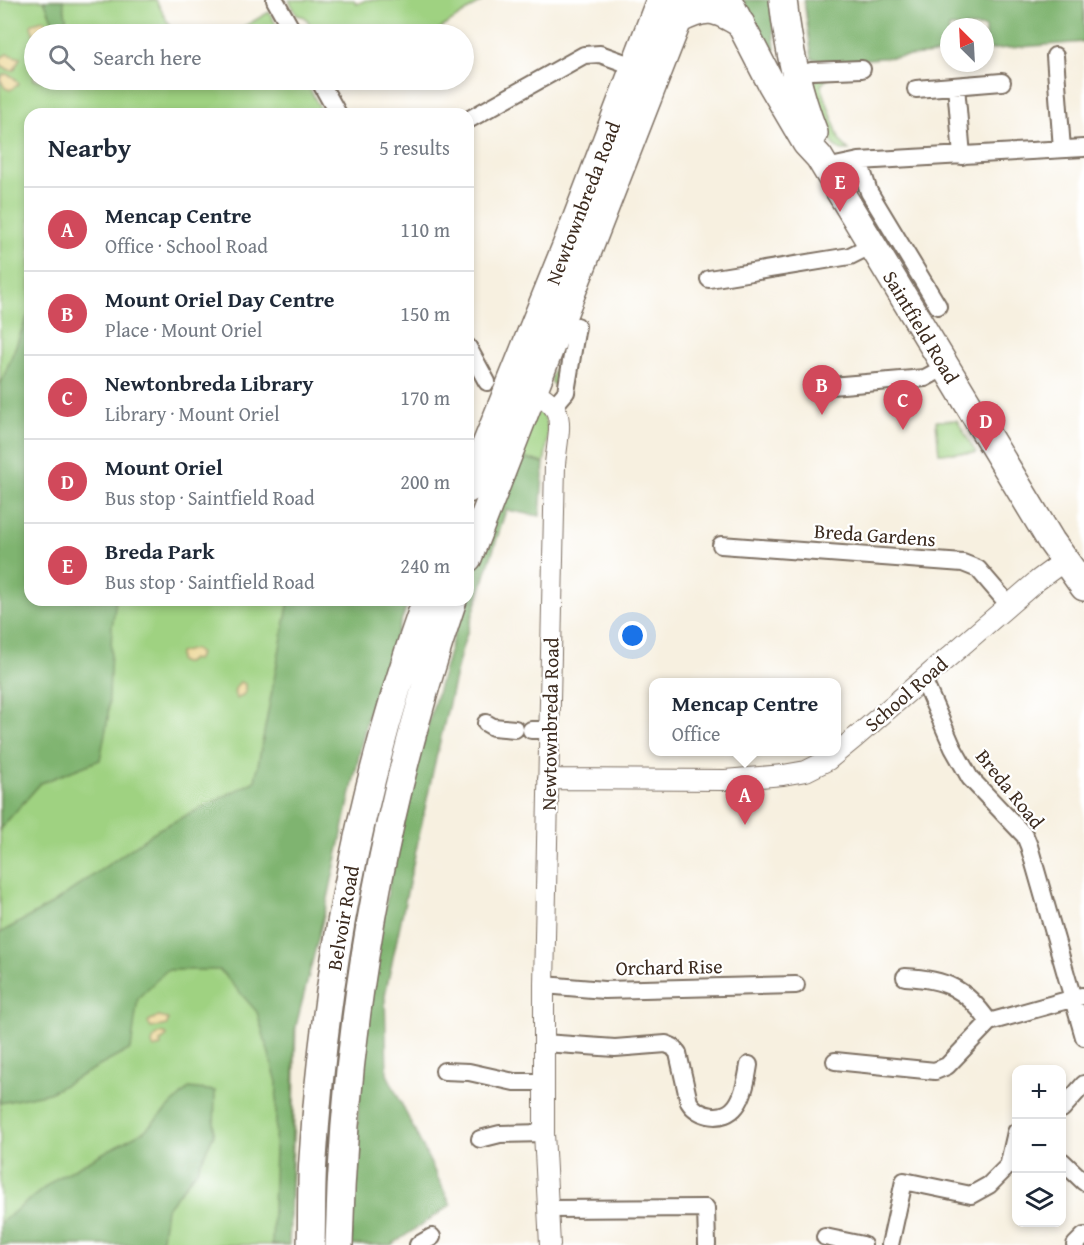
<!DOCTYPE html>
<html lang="en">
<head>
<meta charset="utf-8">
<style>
  body { margin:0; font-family:"Gentium Book Plus",serif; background:#f2f2f3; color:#1f2937 }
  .controls { position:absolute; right:18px; bottom:18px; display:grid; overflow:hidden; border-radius:12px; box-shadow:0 3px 9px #0003 }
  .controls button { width:54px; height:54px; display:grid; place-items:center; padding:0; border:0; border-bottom:2px solid #e0e1e3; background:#fff; color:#1f2937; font:30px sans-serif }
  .compass { position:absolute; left:940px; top:18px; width:54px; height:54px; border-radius:50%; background:#fff; box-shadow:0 3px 9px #0003; rotate:336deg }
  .you { position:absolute; left:633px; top:636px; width:21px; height:21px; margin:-15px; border:4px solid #fff; border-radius:50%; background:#1a73e8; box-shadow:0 0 0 9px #1a73e833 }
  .badge { display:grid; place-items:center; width:39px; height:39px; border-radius:50%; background:#d1495b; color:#fff; font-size:20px; font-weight:700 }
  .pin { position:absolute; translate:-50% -50px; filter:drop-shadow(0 2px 3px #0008) }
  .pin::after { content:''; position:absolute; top:32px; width:21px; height:18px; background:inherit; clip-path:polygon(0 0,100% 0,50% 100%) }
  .popup { position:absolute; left:649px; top:678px; width:192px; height:78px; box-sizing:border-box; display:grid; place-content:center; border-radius:12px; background:#fff; filter:drop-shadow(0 2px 4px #0005); font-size:20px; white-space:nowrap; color:#747a83 }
  .popup b { font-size:22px; color:#1f2937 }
  .popup::after { content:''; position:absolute; left:50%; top:100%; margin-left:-12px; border:12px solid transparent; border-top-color:#fff }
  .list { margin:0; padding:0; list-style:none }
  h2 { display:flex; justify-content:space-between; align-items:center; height:78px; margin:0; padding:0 24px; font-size:26px }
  h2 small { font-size:20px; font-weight:400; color:#747a83 }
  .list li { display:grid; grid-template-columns:39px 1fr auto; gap:18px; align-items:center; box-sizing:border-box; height:84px; padding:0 24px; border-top:2px solid #e0e1e3 }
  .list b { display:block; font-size:22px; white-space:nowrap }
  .list p { margin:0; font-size:20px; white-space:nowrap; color:#747a83 }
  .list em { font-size:20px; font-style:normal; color:#747a83 }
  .icon { flex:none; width:33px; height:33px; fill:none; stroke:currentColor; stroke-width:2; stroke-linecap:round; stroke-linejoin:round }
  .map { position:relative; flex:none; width:1084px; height:1245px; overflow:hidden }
  .search { position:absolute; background:#fff; box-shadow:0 3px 9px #0003; left:24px; top:24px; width:450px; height:66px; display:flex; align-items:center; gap:15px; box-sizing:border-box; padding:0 21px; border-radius:33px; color:#747a83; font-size:22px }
  .panel { position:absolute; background:#fff; box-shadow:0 3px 9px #0003; left:24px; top:108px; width:450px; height:498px; border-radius:18px }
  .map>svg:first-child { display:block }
  .green { fill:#9fd281; stroke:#6d7e50; stroke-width:1.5 }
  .forest { fill:#7fb46f; stroke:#5d6f46; stroke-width:1.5 }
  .sand { fill:#eeda9e; stroke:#94825e; stroke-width:1.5 }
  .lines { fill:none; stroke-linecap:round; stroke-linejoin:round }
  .minor-casing { stroke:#7d6f62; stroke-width:20 }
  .tertiary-casing { stroke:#7d6f62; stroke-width:22 }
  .trunk-casing { stroke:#7d6f62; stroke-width:30 }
  .minor { stroke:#fff; stroke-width:16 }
  .tertiary { stroke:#fff; stroke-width:20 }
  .trunk { stroke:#fff; stroke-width:27 }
  .labels { text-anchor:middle; stroke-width:4.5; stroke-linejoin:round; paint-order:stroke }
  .street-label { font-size:20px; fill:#3b2a1e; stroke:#fff }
</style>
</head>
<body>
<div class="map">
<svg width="1084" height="1245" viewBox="0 0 1084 1245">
  <rect width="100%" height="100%" fill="#fff"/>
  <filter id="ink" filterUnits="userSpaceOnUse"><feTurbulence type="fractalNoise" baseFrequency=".0167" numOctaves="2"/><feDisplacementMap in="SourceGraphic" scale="12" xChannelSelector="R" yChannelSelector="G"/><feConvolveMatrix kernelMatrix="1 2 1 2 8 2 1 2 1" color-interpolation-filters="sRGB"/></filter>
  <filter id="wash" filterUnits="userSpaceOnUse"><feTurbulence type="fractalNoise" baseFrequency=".008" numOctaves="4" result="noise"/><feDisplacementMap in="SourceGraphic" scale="24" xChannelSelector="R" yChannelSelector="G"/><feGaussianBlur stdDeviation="1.35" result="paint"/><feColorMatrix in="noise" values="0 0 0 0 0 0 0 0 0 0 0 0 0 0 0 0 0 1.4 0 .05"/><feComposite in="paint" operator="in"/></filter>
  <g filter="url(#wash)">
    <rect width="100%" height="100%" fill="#f7f0e0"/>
    <path class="green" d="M0,0H156L174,34H34V80H305L323,114H30V600H317L301,750L294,1117L289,1245H0Z
      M289,0H354L357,4L366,0H484L432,34H313L314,30L305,17L297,15Z
      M269,12L281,34H231Z
      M820,78H828L821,85L840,141L849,150H841L834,146L813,91L812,84Z
      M569,330L560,385L558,387L552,383L551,378Z
      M537,409C553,418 547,447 544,463L517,456Z
      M957,420L976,453H939L936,421Z
      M442,600L407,702L384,792L330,1245H320L324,1133L343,962L388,748Z"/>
    <path class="forest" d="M44,0H63L69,34L57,32Z
      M743,0H771L775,49L769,54L761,51Z
      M804,0H1084V42L985,50V27H949V53L841,61L812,59Z
      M30,310V600H116L112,627L108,718L100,760L41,783L0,829V386Z
      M517,456L544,463L540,516L506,510L461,652L433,771L385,995L387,1074L451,1205L391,1245H350L357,1127L365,1028L399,825L464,600H468V588Z
      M289,600H409L370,705L327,903L295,1030L289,1245H272L277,1082L257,1012L220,970H167L138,998L131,1049L49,1093L0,1103V933L52,904L159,829L255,781Z
      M189,1088L215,1091L214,1134L197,1170L166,1209L161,1245H0V1223L57,1178L144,1131Z"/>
    <path class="sand" d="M43,20L48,24V30L44,34L34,35L31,26L33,23Z
      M7,54L20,58L14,70H9L1,65L0,58Z
      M4,74C11,75 15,77 19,84L10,90L5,88L0,79Z
      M194,649L200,654L196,660L191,659C187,664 184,664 179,661V653Z
      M240,682L245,684V693L237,699C232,693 235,687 240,682Z
      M159,1017L168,1019L167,1025L151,1028L148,1023L150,1020Z
      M160,1033H165L167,1036L160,1042L161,1046L154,1048C149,1043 155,1036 160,1033Z"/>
  </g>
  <g filter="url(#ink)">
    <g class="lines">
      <defs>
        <path id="minor" d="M275,0L294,34
          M1055,56L1062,149
          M789,78L811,71L862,69
          M319,80L338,114
          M956,86L962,156
          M916,89L1002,82
          M468,120L584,55L600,54L636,67
          M859,161L869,192L938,306
          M826,168L859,161L1084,148
          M709,279L850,256L872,245
          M468,347L487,382
          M831,386L925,378L945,367
          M554,406L566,392L577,326
          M721,545L963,563L978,569L1009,605
          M923,679L953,748L970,778L1025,836L1029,846L1084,1037
          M486,723L493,727L515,729
          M531,730H549
          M905,977C945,979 966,988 989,1022
          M544,985L604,990L796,985
          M544,1043L615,1048L666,1044L673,1047L678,1053L689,1102C698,1117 724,1122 736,1106C744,1096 747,1078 749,1065
          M835,1061L935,1071L947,1066L989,1022L1082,996
          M444,1071L469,1072L514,1082H545
          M1062,1109L1084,1084
          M480,1139L500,1134L544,1133
          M1062,1161L1084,1182
          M1008,1167L1016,1132
          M548,1209L706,1208L707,1245
          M825,1237L863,1245
          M418,1245L432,1237
          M890,1245L904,1181L971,1195L989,1185L1016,1158
          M1075,1245L1084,1236"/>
        <path id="tertiary" d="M521,386C569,406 560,419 555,464L544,985V1133L550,1245
          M548,779L725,780L783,775L806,771L828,760L856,737L1038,580L1064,561"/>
        <path id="trunk" d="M728,0L772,85L806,143L819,157L1051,541L1084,587
          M783,0C788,45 797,90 814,133
          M678,20C707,6 714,7 741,24
          M468,489L566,246L660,0
          M468,558L686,0
          M311,1245C312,1216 311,1187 313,1159C325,968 362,780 426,600
          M339,1245C344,1024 382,810 453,600"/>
      </defs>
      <use href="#minor" class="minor-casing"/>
      <use href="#tertiary" class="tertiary-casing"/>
      <use href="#trunk" class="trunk-casing"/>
      <use href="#minor" class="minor"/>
      <use href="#tertiary" class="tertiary"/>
      <use href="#trunk" class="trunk"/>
    </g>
  </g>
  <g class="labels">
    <g class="street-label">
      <text transform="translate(583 203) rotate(-69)" y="7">Newtownbreda Road</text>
      <text transform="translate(921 327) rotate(59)" y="7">Saintfield Road</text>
      <text transform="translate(875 535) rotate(4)" y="7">Breda Gardens</text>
      <text transform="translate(906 694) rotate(-41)" y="7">School Road</text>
      <text transform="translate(550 724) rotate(-89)" y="7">Newtownbreda Road</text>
      <text transform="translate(1010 789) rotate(51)" y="7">Breda Road</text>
      <text transform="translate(343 918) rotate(-80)" y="7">Belvoir Road</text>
      <text transform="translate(669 967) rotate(-1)" y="7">Orchard Rise</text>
    </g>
  </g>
</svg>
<div class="controls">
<button>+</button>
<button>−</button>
<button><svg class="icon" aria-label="layers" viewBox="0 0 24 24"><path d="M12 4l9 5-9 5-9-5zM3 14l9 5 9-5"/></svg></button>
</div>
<svg class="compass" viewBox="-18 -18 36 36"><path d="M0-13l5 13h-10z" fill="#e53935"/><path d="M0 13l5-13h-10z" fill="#747a83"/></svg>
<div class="you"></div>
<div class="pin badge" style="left:745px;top:825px">A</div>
<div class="popup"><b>Mencap Centre</b>Office</div>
<div class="pin badge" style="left:822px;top:415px">B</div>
<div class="pin badge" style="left:903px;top:430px">C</div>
<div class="pin badge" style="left:986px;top:451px">D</div>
<div class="pin badge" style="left:840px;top:212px">E</div>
<div class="search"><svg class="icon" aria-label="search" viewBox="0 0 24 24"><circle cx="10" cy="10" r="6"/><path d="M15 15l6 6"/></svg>Search here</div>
<section class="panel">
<h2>Nearby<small>5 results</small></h2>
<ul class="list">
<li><span class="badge">A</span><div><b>Mencap Centre</b><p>Office · School Road</p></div><em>110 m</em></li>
<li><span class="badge">B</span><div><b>Mount Oriel Day Centre</b><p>Place · Mount Oriel</p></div><em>150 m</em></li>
<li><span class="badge">C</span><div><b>Newtonbreda Library</b><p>Library · Mount Oriel</p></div><em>170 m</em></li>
<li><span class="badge">D</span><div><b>Mount Oriel</b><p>Bus stop · Saintfield Road</p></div><em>200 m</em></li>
<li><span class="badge">E</span><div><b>Breda Park</b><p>Bus stop · Saintfield Road</p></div><em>240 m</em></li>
</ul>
</section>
</div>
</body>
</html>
